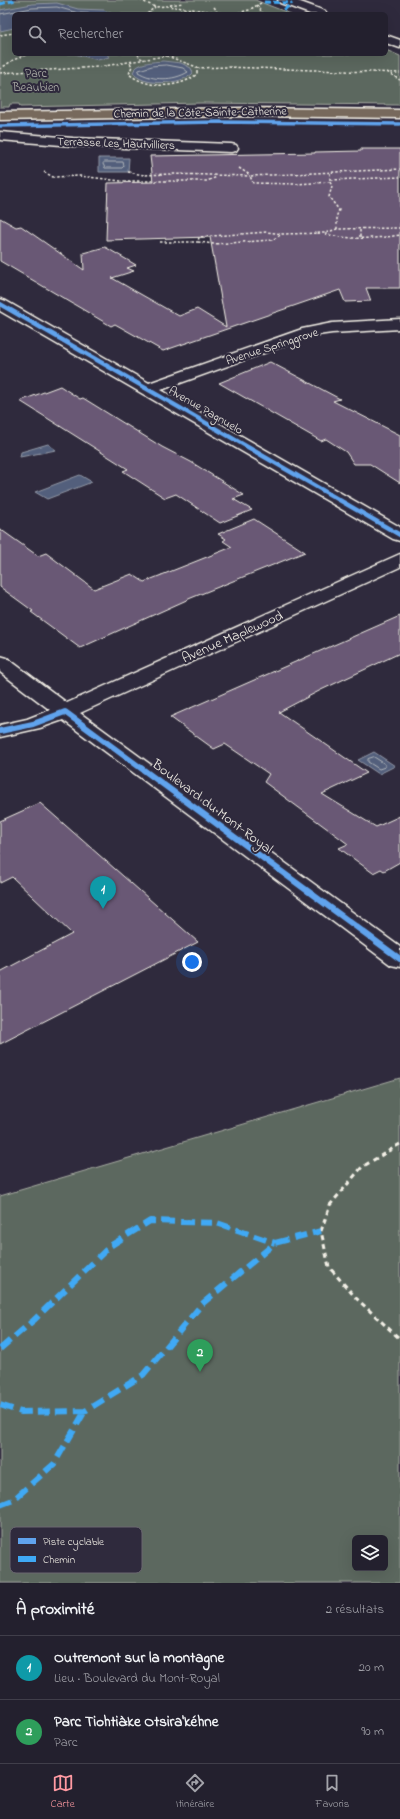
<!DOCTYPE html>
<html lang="fr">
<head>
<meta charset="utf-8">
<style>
  body { margin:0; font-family:"Indie Flower",sans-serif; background:#2f2d3a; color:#f1f3f6 }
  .controls { position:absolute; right:12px; bottom:12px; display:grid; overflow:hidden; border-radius:6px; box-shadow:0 4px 16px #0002 }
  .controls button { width:36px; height:36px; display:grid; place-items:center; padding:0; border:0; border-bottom:1px solid #403e4a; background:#23202e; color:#f1f3f6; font:20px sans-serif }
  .you { position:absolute; left:192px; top:962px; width:14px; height:14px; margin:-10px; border:3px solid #fff; border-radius:50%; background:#1a73e8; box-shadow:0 0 0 6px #1a73e833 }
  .badge { display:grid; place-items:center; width:26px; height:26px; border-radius:50%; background:#ff9aa2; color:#fff; font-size:13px; font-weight:700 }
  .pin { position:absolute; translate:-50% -33px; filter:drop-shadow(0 1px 2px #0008) }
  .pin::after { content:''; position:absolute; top:21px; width:14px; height:12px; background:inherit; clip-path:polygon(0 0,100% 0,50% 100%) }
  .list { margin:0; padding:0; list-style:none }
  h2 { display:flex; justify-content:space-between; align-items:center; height:52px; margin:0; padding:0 16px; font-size:17px }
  h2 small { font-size:13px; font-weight:400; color:#a3a3aa }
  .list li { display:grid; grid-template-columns:26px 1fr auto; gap:12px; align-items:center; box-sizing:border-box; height:64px; padding:0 16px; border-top:1px solid #403e4a }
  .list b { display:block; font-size:15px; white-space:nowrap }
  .list p { margin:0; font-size:13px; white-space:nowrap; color:#a3a3aa }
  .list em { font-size:13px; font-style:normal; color:#a3a3aa }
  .icon { flex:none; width:22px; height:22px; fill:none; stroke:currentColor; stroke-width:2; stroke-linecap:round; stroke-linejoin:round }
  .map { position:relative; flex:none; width:400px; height:1583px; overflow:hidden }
  .search { position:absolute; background:#23202e; box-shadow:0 4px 16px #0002; left:12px; right:12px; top:12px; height:44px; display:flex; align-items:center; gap:10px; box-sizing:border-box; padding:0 14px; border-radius:6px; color:#a3a3aa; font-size:15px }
  .sheet { height:180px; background:#23202e }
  nav { display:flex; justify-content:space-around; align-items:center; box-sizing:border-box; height:56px; border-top:1px solid #403e4a; background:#23202e; font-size:11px; color:#a3a3aa }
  nav a { display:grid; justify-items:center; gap:2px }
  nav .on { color:#ff9aa2 }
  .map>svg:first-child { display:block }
  .green { fill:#5b685e; stroke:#a8aca3; fill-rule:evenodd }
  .water { fill:#525f7b; stroke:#9399a7 }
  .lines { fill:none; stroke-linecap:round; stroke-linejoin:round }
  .shore { stroke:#b3b7bc; stroke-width:1 }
  .building { fill:#695974; stroke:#f4f1e8 }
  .minor-casing { stroke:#f4f1e8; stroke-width:3 }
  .major-casing { stroke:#f4f1e8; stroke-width:3 }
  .path-far1 { stroke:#f4f1e8; stroke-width:1.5; stroke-dasharray:2.5 2; stroke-linecap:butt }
  .path { stroke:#f4f1e8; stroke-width:3; stroke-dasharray:5 4; stroke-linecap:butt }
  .minor { fill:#2f2a3d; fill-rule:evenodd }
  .major { fill:#77695c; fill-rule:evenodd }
  .quiet-far1 { stroke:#3fa9f5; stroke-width:3; stroke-dasharray:6 3; stroke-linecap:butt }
  .quiet { stroke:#3fa9f5; stroke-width:6; stroke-dasharray:13 6; stroke-linecap:butt }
  .cycleway-far2-casing { stroke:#2f2a3d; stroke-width:5 }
  .cycleway-far1-casing { stroke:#2f2a3d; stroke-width:6 }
  .cycleway-casing { stroke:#2f2a3d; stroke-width:8 }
  .cycleway-far2 { stroke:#60a3ed; stroke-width:3.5 }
  .cycleway-far1 { stroke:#60a3ed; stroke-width:4.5 }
  .cycleway { stroke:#60a3ed; stroke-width:6 }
  .labels { text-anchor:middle; stroke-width:4; stroke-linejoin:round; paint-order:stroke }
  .far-park-label { font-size:12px; fill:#b7bab1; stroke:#2f2a3d }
  .far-street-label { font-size:12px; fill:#f4f1e8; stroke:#2f2a3d }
  .street-label { font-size:14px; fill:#f4f1e8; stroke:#2f2a3d }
  .key { fill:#2f2a3d; stroke:#6a6670; stroke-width:1 }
  .key-label { font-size:11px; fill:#f4f1e8 }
</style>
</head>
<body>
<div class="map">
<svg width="400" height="1583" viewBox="0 0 400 1583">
  <rect width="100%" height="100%" fill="#2f2a3d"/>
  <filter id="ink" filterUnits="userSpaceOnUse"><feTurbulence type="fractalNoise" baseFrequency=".025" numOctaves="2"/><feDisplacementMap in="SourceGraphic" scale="8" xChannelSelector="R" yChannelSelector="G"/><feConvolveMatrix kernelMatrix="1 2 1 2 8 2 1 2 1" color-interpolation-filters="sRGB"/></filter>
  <g filter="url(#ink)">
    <path class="green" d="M0,0H255L291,14H14V54H386V50L400,56V105L201,103L20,107L19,104H10L9,107H0Z
      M400,1078V1583H0V1196ZM355,1538H385V1568H355Z"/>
    <path class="water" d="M57,3L78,9L104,10L113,14H14V28L0,31V10L32,4Z
      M75,54H107L109,57L98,60Z
      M163,61L181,63L191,68L193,73C183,85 140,87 133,72C137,62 153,62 163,61Z
      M99,158H129L128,172H99Z
      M48,444L56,450L20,457L21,452Z
      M80,475L92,482L47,499L35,492Z
      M374,752L395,766L379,774L358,760Z"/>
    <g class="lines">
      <path class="shore" d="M0,14L32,8L57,7L78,13L102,14
        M167,65L183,68L188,72C173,81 153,81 138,72L139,70L152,66Z
        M105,162H123L124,166L122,168H105L103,164Z
        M374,757L385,764V767L379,769L368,762V759Z"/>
    </g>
    <path class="building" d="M361,149H400V288H366L371,301L345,302L340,290L163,351L115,324L111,326L0,261V218L16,227L21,226L84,270L83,253L105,247L136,265L127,268L134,271L112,278L179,316L197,309L226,327L210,237L106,240L108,183L153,182L150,156L315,153V152L361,151Z
      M270,362L340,399L333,401L400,435V483L370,464H354L346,452L326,439L321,441L219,383Z
      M60,386L80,399L83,398L162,447L191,462L244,495L233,499L252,510L220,523L176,494L165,498L123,471L128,469L20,401Z
      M254,519L305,552L191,598L80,648L31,612L33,611L0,587V529L38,556L46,553L94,589L132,574L144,582L232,547L223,541L226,539L218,534Z
      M400,616V653L321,690L279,712L367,773L322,794L376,827L400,816V862L384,871L381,869L373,873L339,848L348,844L264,782L269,774L225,744L214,749L170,717Z
      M40,803L198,942L0,1044V972L72,934L12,877L0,883V821Z"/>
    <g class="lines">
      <defs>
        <path id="minor" d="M278,0H295L325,11L327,14H310L280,3Z
          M386,35L400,40V48L386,43Z
          M0,132L73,138L231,144L236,145L238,148L236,151L231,152L73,146L0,140Z
          M0,299L6,301L149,383L302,329L332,323L400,319V329L332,333L311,336L161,390L400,527V541L393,539L0,311Z
          M400,554V567L80,713L400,947V967L391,965L63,720L40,728L0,737V725L27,719L50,710L0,672V656L7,658L67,703Z"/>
        <path id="major" d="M243,108L400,110V118L243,116L0,120V112Z"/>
      </defs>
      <use href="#minor" class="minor-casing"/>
      <use href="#major" class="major-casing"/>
      <path class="path-far1" d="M140,0L155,7L167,6L232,14
        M170,5L183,3
        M257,5L263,14
        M214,7L217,11
        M149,13L155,14
        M147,14L155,7
        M234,14L249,10L261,3
        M0,35L14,33
        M138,54L139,57L144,60
        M130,63L132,66L129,74C147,89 179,89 197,74V68L194,66L167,56
        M197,68L226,67L400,73
        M0,69L13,60L29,54
        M387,72L400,80
        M0,73L98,67L177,54
        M239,168L250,175
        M44,172L53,177L80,176L121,181H207L217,177
        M128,172L144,175L171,174L250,176
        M330,173V182L332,186L329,197L339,210L337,215V229
        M331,180L400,177
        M330,182L295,184L253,183L250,176L400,169
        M360,230V238
        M325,234C350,240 375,239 400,235
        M160,242H198L199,237L267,232L282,234L325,233L337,229L400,228
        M198,242L214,244L272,240L282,234"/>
      <path class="path" d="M400,1144L362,1167L330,1205L321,1231L329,1267L356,1298L400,1339"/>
      <use href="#minor" class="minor"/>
      <use href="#major" class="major"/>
      <path class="quiet-far1" d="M264,2L292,3
        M0,4L16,0
        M284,10L292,3"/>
      <path class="quiet" d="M0,1349L34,1320L110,1246L150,1221L217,1223L275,1243
        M0,1405L21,1412L85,1411L143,1375L202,1304L275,1243L321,1231
        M0,1505L13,1500L54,1464L85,1411"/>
      <defs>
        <path id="cycleway-far2" d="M0,126L218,122L400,124"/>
        <path id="cycleway-far1" d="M0,304L400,535"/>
        <path id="cycleway" d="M0,731L33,724L65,712L400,959"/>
      </defs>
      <use href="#cycleway-far2" class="cycleway-far2-casing"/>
      <use href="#cycleway-far1" class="cycleway-far1-casing"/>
      <use href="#cycleway" class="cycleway-casing"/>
      <use href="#cycleway-far2" class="cycleway-far2"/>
      <use href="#cycleway-far1" class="cycleway-far1"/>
      <use href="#cycleway" class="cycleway"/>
    </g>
  </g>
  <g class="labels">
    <g class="far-park-label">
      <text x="36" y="77">Parc<tspan x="36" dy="14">Beaubien</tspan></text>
    </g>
    <g class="far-street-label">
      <text transform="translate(200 112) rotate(-1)" y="4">Chemin de la Côte-Sainte-Catherine</text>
      <text transform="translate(116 143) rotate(2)" y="4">Terrasse Les Hautvilliers</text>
      <text transform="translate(272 346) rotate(-18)" y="4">Avenue Springgrove</text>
      <text transform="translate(206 410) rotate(30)" y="4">Avenue Pagnuelo</text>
    </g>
    <g class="street-label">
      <text transform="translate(232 636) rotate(-24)" y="5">Avenue Maplewood</text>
      <text transform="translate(213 806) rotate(37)" y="5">Boulevard du Mont-Royal</text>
    </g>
  </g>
  <rect x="10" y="1527" width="132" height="46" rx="6" class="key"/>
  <rect x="18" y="1538" width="18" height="6" fill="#60a3ed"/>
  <rect x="18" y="1556" width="18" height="6" fill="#3fa9f5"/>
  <g class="key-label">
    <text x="43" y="1545">Piste cyclable</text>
    <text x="43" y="1563">Chemin</text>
  </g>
</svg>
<div class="controls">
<button><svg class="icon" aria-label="layers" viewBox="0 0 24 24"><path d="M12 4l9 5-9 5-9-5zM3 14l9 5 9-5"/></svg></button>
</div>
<div class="you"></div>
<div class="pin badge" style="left:103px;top:909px;background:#0f9aa8">1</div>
<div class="pin badge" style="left:200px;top:1372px;background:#2e9e5b">2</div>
<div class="search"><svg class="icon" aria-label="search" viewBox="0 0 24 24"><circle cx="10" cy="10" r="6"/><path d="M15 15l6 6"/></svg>Rechercher</div>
</div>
<section class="sheet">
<h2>À proximité<small>2 résultats</small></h2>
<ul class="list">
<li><span class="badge" style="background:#0f9aa8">1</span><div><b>Outremont sur la montagne</b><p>Lieu · Boulevard du Mont-Royal</p></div><em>20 m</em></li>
<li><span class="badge" style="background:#2e9e5b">2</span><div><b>Parc Tiohtià:ke Otsira'kéhne</b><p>Parc</p></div><em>90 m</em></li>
</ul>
</section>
<nav>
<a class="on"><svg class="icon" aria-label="map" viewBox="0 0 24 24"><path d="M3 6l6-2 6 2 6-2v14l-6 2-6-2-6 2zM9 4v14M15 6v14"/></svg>Carte</a>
<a><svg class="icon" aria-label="directions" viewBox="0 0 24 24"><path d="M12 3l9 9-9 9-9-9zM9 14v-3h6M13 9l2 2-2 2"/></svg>Itinéraire</a>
<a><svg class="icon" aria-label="saved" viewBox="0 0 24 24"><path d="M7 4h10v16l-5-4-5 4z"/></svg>Favoris</a>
</nav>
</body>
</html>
